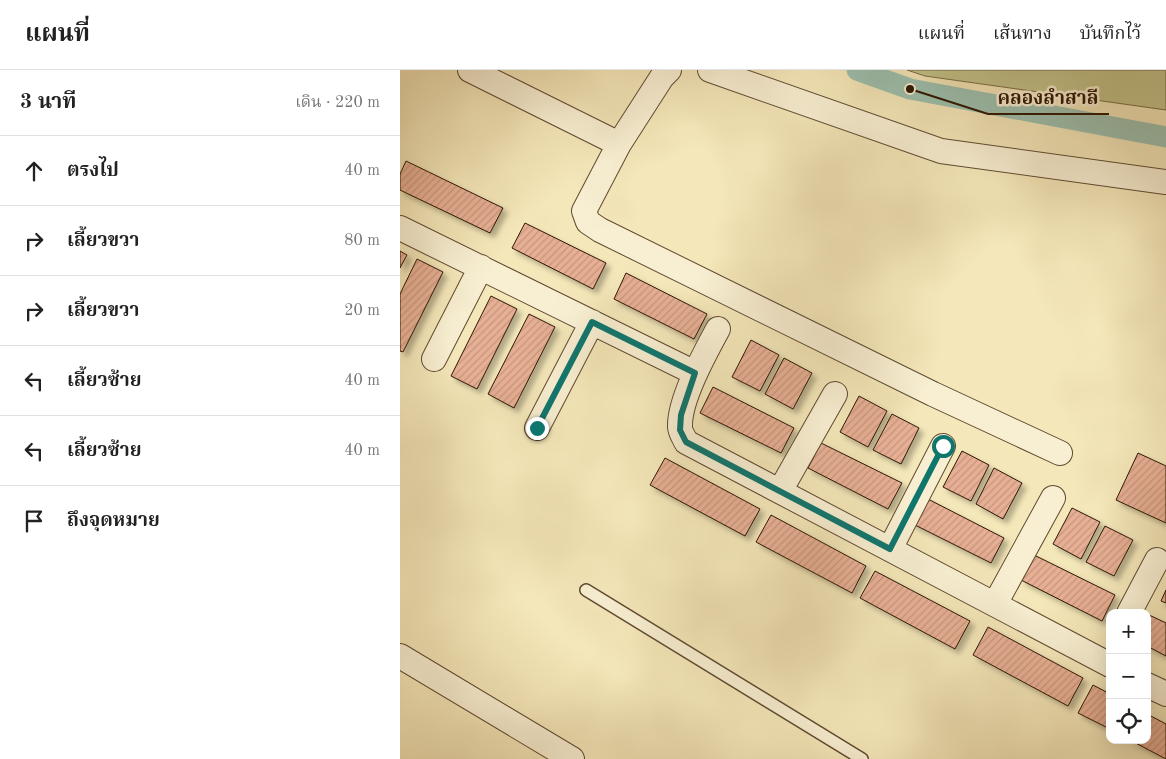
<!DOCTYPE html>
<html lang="th">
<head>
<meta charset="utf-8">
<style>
  body { margin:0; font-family:"Old Standard TT","Noto Serif Thai",serif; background:#f2f2f2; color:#222 }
  .controls { position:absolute; right:15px; bottom:15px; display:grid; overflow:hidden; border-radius:10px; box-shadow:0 5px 20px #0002 }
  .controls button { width:45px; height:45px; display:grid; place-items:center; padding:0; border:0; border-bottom:1px solid #e0e0e0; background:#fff; color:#222; font:25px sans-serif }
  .stop { position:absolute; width:15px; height:15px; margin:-11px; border:4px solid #0f766e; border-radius:50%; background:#fff }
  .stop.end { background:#0f766e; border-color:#fff; box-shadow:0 1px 5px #0008 }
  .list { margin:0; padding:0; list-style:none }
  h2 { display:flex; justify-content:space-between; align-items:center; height:65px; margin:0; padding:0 20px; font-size:21px }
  h2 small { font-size:16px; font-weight:400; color:#767676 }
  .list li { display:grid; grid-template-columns:32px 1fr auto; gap:15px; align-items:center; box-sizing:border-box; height:70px; padding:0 20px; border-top:1px solid #e0e0e0 }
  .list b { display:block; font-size:19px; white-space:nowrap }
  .list em { font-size:16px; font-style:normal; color:#767676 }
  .icon { flex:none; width:28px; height:28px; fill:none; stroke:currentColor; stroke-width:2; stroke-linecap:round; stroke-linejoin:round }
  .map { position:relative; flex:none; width:766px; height:689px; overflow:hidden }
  header { display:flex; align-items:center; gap:30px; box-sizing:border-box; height:70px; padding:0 25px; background:#fff; border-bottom:1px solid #e0e0e0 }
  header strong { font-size:24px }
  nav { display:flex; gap:28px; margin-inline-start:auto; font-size:18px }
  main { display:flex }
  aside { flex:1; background:#fff }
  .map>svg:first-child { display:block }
  .grass { fill:#c3c38a; stroke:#786c46 }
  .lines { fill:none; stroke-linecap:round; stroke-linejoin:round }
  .canal { stroke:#9cc0af; stroke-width:21 }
  .building { fill:url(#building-hatch); stroke:#2d1602; filter:url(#shadow) }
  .lane-casing { stroke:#5f4a30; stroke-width:14 }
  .street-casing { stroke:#5f4a30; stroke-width:26 }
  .lane { stroke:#f8efd2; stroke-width:11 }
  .street { stroke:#f8efd2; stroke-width:24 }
  .route { stroke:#0f766e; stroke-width:6 }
  .leader { fill:none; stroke:#2d1602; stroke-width:2 }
  .callout-dot { fill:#2d1602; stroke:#f8efd2; stroke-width:2 }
  .callout-label { font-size:19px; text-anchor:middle; font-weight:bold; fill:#2d1602; stroke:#f8efd2; stroke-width:5; stroke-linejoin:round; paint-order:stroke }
</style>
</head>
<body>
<header>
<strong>แผนที่</strong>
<nav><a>แผนที่</a><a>เส้นทาง</a><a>บันทึกไว้</a></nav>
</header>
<main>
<aside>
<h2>3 นาที<small>เดิน · 220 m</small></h2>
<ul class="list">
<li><svg class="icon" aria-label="ahead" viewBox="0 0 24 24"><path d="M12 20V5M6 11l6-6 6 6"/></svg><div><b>ตรงไป</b></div><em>40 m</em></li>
<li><svg class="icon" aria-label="right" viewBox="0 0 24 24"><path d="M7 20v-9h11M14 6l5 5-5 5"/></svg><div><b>เลี้ยวขวา</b></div><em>80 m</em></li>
<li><svg class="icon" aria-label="right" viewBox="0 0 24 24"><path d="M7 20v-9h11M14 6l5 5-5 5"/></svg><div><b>เลี้ยวขวา</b></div><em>20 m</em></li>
<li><svg class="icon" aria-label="left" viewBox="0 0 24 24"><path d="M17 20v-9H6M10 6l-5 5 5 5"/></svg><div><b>เลี้ยวซ้าย</b></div><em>40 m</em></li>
<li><svg class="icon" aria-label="left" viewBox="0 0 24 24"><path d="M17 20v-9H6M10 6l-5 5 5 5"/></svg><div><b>เลี้ยวซ้าย</b></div><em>40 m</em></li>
<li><svg class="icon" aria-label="arrive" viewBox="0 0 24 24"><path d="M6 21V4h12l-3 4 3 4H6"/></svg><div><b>ถึงจุดหมาย</b></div></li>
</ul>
</aside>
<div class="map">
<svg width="766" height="689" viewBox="0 0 766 689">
  <defs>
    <pattern id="building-hatch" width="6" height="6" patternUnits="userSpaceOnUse" patternTransform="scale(1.25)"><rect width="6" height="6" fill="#e7af94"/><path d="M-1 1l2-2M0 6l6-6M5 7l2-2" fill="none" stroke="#c6967e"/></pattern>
    <filter id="shadow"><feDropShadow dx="4.5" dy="4.5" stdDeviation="2.5" flood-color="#0004"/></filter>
  </defs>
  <rect width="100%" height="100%" fill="#f4e7b9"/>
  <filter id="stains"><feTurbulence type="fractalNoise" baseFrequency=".004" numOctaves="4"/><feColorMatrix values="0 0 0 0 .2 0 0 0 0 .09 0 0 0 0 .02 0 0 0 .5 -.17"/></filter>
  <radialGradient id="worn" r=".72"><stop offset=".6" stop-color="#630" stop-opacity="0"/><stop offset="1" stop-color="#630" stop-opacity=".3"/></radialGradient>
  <path class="grass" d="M507,0H766V40L525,6Z"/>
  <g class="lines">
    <path class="canal" d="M457,0L510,19L766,67"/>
  </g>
  <path class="building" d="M6,91L103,138L90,163L0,120V104Z
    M125,153L206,193L193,219L112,178Z
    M0,181L7,185L0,198Z
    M17,189L43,202L3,282L0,281V224Z
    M226,203L307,244L294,269L214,229Z
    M91,226L117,239L77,319L51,306Z
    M129,244L155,257L114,338L88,324Z
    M351,270L379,285L360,321L332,307Z
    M384,288L412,303L393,339L365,324Z
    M313,317L394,358L381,383L300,343Z
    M459,326L487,341L468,377L440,362Z
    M492,344L519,358L501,394L473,380Z
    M421,373L502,413L488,439L408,398Z
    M562,381L589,395L571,431L543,417Z
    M738,383L766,396V453L716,430Z
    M265,388L360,439L345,466L250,415Z
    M594,398L622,413L603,449L576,434Z
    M524,427L604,468L591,493L511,453Z
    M672,438L700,452L681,489L653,474Z
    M371,445L466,496L452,523L356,472Z
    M705,456L733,470L714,506L686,492Z
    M634,485L715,525L702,551L621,510Z
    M475,501L570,551L555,579L460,528Z
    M766,520V533L761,531Z
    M747,544L766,553V586L747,576Z
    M588,557L683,608L668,636L573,585Z
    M693,615L710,624V659L678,643Z
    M747,644L766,654V689L730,670H747Z"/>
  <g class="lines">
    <defs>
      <path id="lane" d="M186,520L462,689"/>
      <path id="street" d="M70,0L219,74
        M269,0L262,7L219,74L184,141L188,152L200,160L533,324L660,383
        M310,0L541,81L766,112
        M0,158L295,303
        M318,259C305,283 279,330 280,357C280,362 284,367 286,372L710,595
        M34,289L81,197
        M137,358L192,252
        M380,421L435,324
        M490,479L543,376
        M595,534L653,428
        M729,543L757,490
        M0,586L172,689
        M747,615L766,624"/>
    </defs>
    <use href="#lane" class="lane-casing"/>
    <use href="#street" class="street-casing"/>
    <use href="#lane" class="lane"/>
    <use href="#street" class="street"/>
  </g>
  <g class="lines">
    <path class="route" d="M137,358L192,252L295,303L281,345L280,360L286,372L490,479L543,376"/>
  </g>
  <path class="leader" d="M510 19L588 44H709"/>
  <circle class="callout-dot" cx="510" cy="19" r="5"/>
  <g class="callout-label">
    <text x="648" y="34">คลองลำสาลี</text>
  </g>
  <rect width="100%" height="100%" filter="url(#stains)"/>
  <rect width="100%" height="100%" fill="url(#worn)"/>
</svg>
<div class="controls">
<button>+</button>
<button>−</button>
<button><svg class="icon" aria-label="locate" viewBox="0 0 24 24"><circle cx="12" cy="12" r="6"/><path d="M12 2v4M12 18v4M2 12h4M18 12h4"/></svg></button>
</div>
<div class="stop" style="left:543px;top:376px"></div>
<div class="stop end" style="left:137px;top:358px"></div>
</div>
</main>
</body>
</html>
